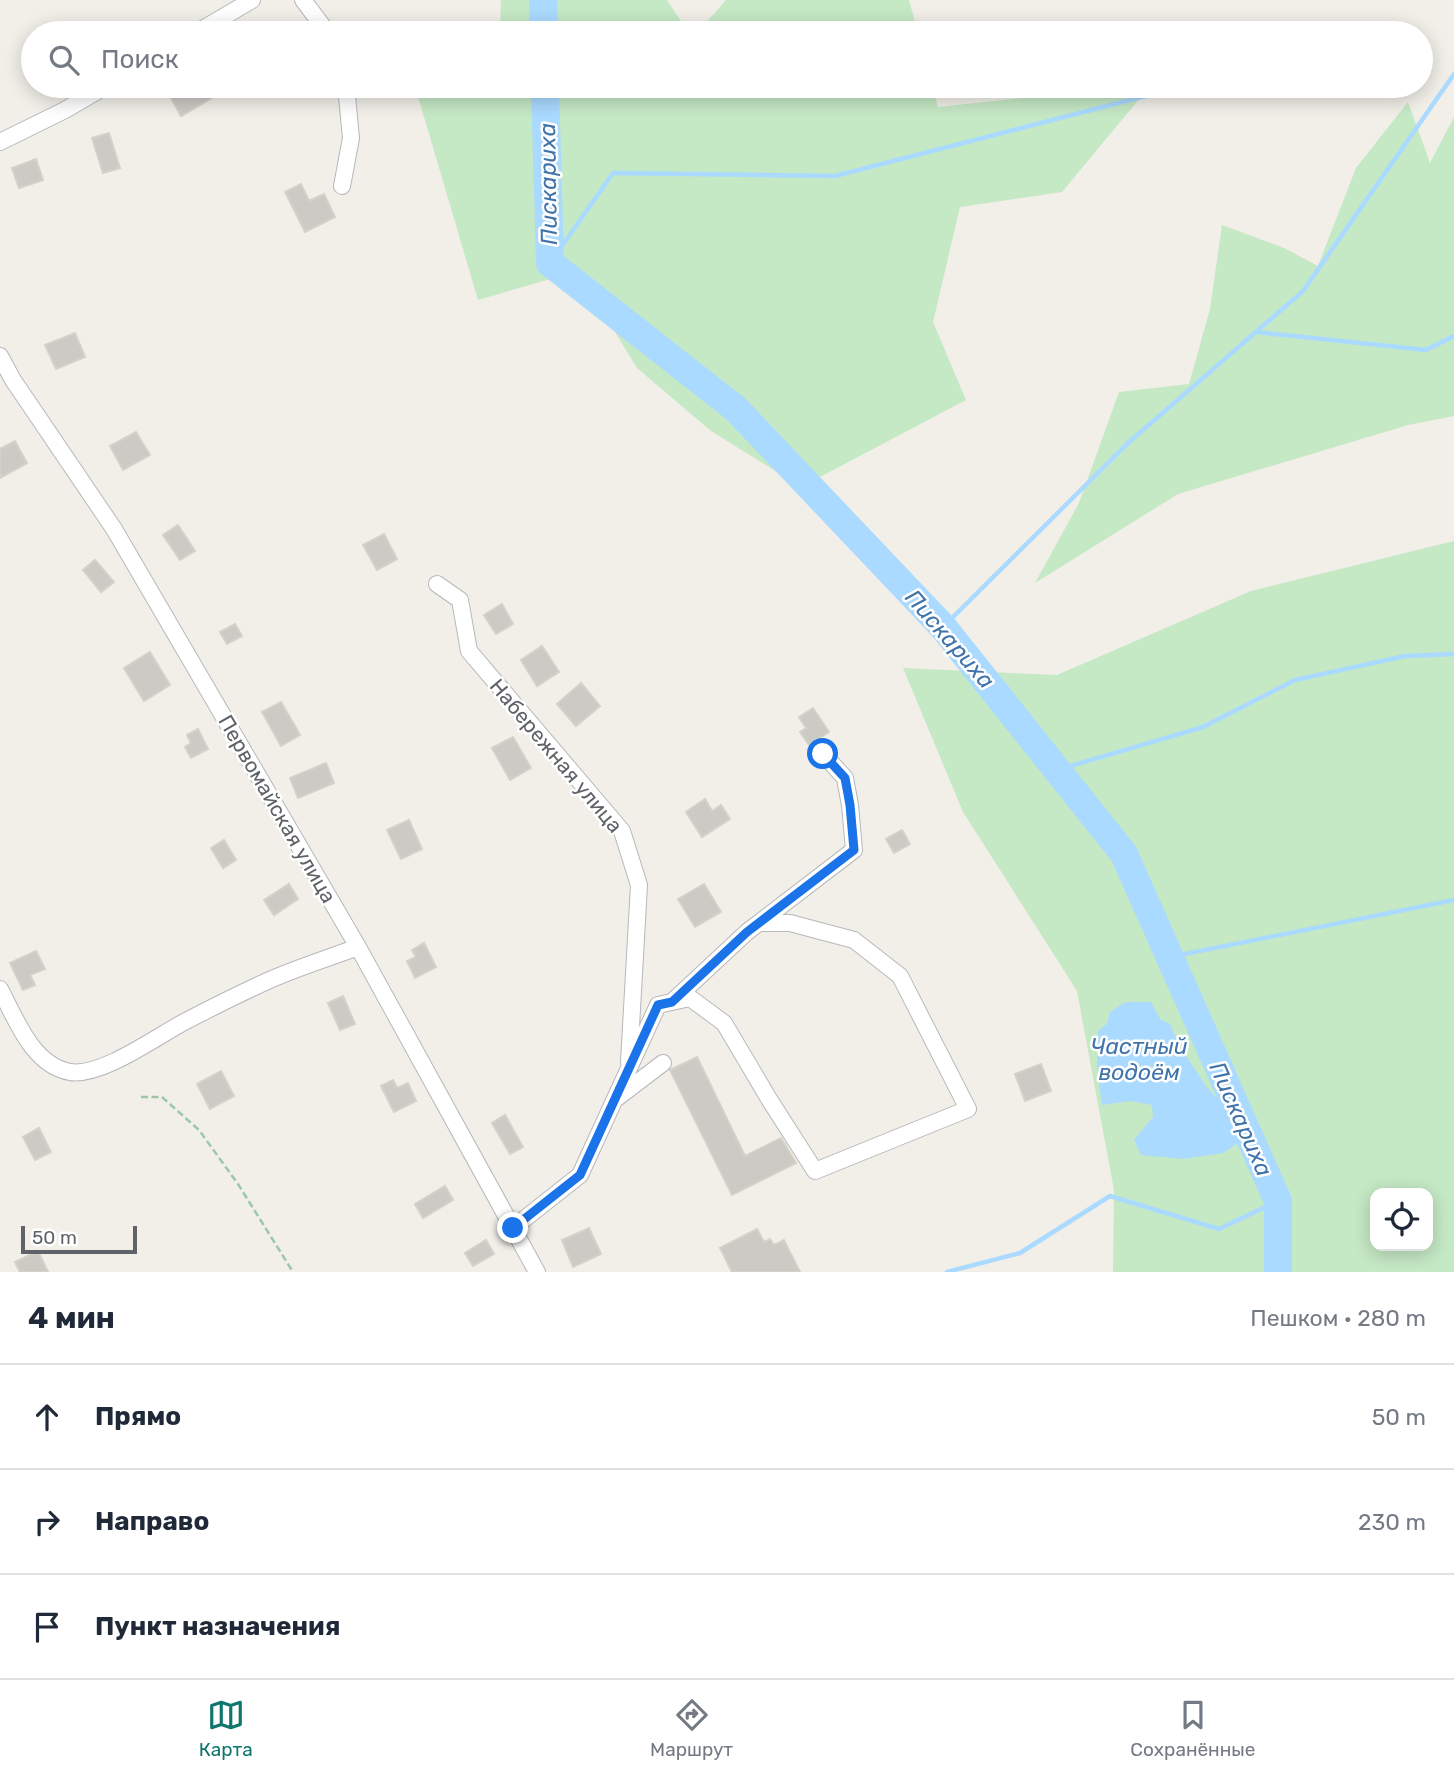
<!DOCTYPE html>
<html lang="ru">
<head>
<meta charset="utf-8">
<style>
  body { margin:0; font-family:Rubik,sans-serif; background:#f6f6f7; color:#1f2937 }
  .controls { position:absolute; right:21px; bottom:21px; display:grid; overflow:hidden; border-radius:14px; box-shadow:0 4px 18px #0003 }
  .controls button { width:63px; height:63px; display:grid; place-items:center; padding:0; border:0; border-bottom:2px solid #e0e1e3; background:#fff; color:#1f2937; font:35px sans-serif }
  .scale { position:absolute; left:21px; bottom:18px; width:116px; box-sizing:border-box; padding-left:7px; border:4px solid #5f6368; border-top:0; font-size:19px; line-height:24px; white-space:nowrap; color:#5f6368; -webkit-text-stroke:5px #fff; paint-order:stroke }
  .stop { position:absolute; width:21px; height:21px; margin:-16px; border:5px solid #1a73e8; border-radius:50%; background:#fff }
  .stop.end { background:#1a73e8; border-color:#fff; box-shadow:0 2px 7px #0008 }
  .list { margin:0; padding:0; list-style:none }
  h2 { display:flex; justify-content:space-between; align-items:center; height:91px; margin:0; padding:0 28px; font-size:30px }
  h2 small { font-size:23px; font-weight:400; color:#747a83 }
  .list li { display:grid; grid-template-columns:46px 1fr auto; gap:21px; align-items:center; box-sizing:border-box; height:105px; padding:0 28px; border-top:2px solid #e0e1e3 }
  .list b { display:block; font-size:26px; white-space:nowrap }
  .list em { font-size:23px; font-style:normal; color:#747a83 }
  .icon { flex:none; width:38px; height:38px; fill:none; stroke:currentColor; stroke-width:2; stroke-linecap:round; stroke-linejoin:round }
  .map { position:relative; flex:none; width:1454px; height:1272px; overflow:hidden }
  .search { position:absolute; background:#fff; box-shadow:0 4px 18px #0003; left:21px; right:21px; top:21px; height:77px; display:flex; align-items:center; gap:18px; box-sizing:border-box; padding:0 24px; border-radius:38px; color:#747a83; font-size:26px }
  .sheet { height:406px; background:#fff }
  nav { display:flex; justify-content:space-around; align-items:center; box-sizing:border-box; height:98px; border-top:2px solid #e0e1e3; background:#fff; font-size:19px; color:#747a83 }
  nav a { display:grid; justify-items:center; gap:4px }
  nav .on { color:#0f766e }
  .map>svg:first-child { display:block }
  .green { fill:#c5e8c5; fill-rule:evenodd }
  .water { fill:#aadaff }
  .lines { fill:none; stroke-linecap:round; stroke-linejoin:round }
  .stream { stroke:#aadaff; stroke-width:4.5 }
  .river { stroke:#aadaff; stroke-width:28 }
  .building { fill:#cccac5; stroke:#d6d1c6; stroke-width:2 }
  .minor-casing { stroke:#b5b8bc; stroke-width:18 }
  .path { stroke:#9cc7a9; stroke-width:2.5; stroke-dasharray:7 3.5; stroke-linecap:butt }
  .minor { stroke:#fff; stroke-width:16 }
  .route { stroke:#1a73e8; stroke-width:9 }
  .labels { text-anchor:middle; stroke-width:5; stroke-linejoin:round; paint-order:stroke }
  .street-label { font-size:21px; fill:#5f6368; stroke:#fff }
  .water-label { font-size:23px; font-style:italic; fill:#4174aa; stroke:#fff }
</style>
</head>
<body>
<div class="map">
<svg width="1454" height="1272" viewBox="0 0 1454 1272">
  <rect width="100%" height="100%" fill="#f1efe8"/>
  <path class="green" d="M501,0H667L689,33H500Z
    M726,0H909L918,33H697Z
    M435,86H932L938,107L1043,96L1066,86H1150L1062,192L960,207L933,322L966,400L801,487L711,431L637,368L578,271L478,300L417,93Z
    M1408,102L1430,163L1454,117V416L1408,425L1178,494L1035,583L1079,503L1119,392L1189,384L1210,309L1222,225L1284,248L1318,266L1356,168Z
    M1454,541V1272H1113L1114,1190L1077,991L963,812L903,668L1057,675L1251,591ZM1375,1193H1428V1246H1375Z"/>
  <path class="water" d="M1126,1002H1151L1160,1019L1170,1024L1180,1047L1206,1086L1222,1104L1242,1140L1223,1153L1183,1159L1141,1155L1134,1140L1153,1117L1152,1105L1130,1101L1102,1105L1097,1067L1098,1031L1107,1024L1110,1012Z"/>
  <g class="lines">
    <path class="stream" d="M550,263L613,173L835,176L1165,91
      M1256,332L1426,350L1454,336
      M943,627L1128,443L1303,291L1454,74
      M1057,770L1203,727L1295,680L1405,656L1454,654
      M1170,957L1454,900
      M947,1272L1020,1253L1110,1196L1219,1229L1278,1201"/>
    <path class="river" d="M543,0L544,33
      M545,86L550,263L736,409L943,627L1124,854L1278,1201V1272"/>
  </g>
  <path class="building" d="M193,86H205L212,98L181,116L171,98Z
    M109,133L120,168L103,173L92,138Z
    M36,159L43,180L19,188L12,168Z
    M301,184L309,201L324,194L335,217L305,232L285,192Z
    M75,333L85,357L56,369L45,345Z
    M136,432L150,455L123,470L110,446Z
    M15,441L27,463L0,478V449Z
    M178,525L195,551L180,560L163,535Z
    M384,534L397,559L377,570L363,545Z
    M95,560L114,582L101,592L83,570Z
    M502,604L513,624L496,634L484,615Z
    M235,624L242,636L227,644L220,632Z
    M542,646L559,672L537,686L521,660Z
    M150,652L170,685L144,701L124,668Z
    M581,683L600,706L576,726L557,704Z
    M281,702L300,735L281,746L262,712Z
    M813,708L829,732L809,745L800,732L806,728L799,717Z
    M198,729L208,749L191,758L185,747L191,743L187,735Z
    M513,737L531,768L510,780L492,748Z
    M326,763L334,783L298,798L290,778Z
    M705,799L712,811L721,805L730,819L702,837L686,812Z
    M409,820L422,849L401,859L387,830Z
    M902,830L910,844L894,853L886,839Z
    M224,840L236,860L223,868L211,848Z
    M289,884L298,899L274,915L264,900Z
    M704,884L721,912L695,927L678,899Z
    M424,943L436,967L415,978L407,961L416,957L412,950Z
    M36,951L45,969L30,975L35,985L23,990L10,963Z
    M343,996L355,1024L340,1030L328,1003Z
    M697,1057L745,1156L781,1138L796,1163L732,1195L670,1070Z
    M1041,1064L1051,1091L1025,1101L1015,1074Z
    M221,1071L234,1096L210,1109L197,1084Z
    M393,1080L397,1088L408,1083L416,1101L394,1112L381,1086Z
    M505,1115L523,1147L510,1154L492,1123Z
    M39,1128L51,1152L35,1160L23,1137Z
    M445,1186L453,1200L423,1218L415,1204Z
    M589,1228L601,1254L573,1267L562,1240Z
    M757,1229L764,1242L770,1239L774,1245L784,1240L800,1272H732L720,1248Z
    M486,1240L494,1254L473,1266L465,1253Z
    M38,1251L48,1272H20L15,1262Z"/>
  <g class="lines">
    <defs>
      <path id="minor" d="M303,0L328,33
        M196,33L252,0
        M0,142L65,110L106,86
        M342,186L351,138L346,86
        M0,356L13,380L114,529L358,947L537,1272
        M437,584L460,600L469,651L622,831L639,885L629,1062
        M0,989C16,1019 32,1065 70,1072C102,1077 157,1036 186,1021C211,1008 237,995 263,983C293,969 326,959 358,947
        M674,1000L747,932L854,850L850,805L845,778L823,754
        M617,1098L663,1063
        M513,1228L580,1175L658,1005L690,998L724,1023L769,1099L815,1171L968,1109L900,976L854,940L790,923H759"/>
    </defs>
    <use href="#minor" class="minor-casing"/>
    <path class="path" d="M141,1097H162L199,1130L238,1184L293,1272"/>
    <use href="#minor" class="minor"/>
  </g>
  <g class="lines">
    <path class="route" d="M513,1228L580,1175L658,1005L672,1002L747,932L854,850L850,805L845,778L823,754"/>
  </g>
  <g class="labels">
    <g class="street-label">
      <text transform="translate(556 756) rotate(50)" y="7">Набережная улица</text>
      <text transform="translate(277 809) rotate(60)" y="7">Первомайская улица</text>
    </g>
    <g class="water-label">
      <text transform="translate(548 184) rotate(-91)" y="8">Пискариха</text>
      <text transform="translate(950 639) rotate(49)" y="8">Пискариха</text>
      <text x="1139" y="1054">Частный<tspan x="1139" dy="26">водоём</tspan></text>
      <text transform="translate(1241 1119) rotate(66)" y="8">Пискариха</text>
    </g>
  </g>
</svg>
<div class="controls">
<button><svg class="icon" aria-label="locate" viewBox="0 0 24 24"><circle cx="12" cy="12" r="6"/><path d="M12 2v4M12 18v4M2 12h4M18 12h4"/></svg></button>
</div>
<div class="scale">50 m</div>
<div class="stop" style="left:823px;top:754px"></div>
<div class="stop end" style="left:513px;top:1228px"></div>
<div class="search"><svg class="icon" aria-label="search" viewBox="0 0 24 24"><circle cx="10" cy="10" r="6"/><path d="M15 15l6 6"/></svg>Поиск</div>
</div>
<section class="sheet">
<h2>4 мин<small>Пешком · 280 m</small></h2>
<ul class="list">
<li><svg class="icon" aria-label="ahead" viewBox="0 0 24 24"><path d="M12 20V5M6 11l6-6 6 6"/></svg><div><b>Прямо</b></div><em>50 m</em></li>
<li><svg class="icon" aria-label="right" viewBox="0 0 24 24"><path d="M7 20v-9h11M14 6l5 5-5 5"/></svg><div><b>Направо</b></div><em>230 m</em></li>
<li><svg class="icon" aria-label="arrive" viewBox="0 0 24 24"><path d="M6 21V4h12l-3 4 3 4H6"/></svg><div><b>Пункт назначения</b></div></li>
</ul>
</section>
<nav>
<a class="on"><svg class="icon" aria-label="map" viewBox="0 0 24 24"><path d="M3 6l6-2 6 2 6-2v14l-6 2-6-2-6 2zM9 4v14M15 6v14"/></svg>Карта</a>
<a><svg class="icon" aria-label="directions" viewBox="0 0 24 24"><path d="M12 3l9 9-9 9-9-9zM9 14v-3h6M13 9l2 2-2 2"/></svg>Маршрут</a>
<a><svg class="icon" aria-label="saved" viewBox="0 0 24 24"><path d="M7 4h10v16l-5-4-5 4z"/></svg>Сохранённые</a>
</nav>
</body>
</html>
